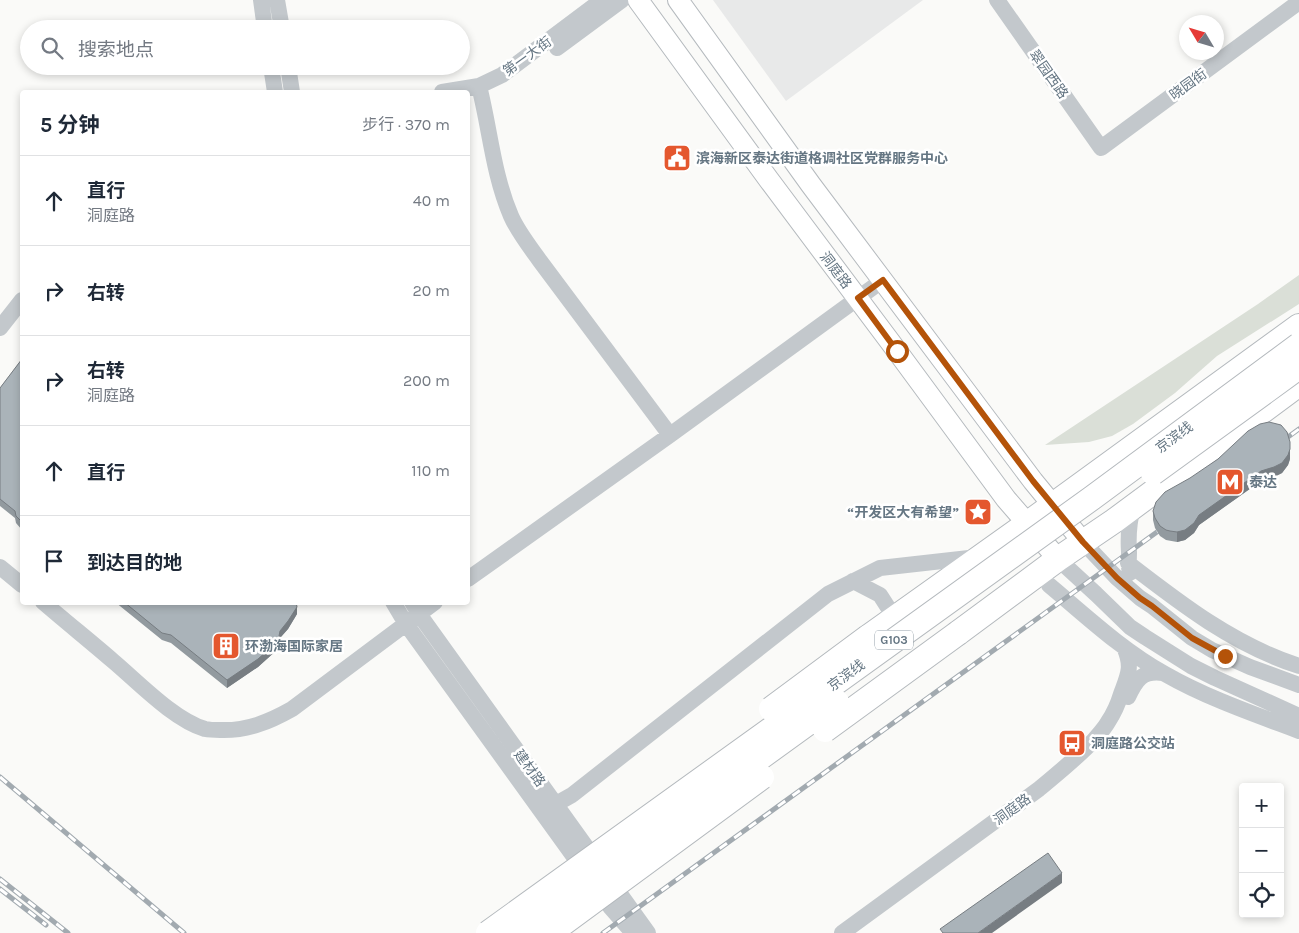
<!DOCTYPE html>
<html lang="zh">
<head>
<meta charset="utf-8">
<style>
  body { margin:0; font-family:Karla,"Noto Sans SC",sans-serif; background:#f6f6f7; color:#1f2937 }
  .controls { position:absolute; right:15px; bottom:15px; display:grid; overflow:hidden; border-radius:5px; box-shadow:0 2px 8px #0003 }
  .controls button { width:45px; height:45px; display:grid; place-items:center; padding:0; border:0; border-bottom:1px solid #e0e1e3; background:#fff; color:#1f2937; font:25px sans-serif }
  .compass { position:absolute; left:1179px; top:15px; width:45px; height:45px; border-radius:50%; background:#fff; box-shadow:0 2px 8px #0003; rotate:308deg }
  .stop { position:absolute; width:15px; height:15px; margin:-11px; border:4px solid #b45309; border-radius:50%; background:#fff }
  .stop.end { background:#b45309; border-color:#fff; box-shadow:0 1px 5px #0008 }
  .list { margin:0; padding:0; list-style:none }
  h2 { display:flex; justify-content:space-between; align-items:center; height:65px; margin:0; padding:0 20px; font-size:21px }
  h2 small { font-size:16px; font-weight:400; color:#747a83 }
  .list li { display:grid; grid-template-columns:32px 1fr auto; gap:15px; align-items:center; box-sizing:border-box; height:90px; padding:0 20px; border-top:1px solid #e0e1e3 }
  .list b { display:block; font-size:19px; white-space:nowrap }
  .list p { margin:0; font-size:16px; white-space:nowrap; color:#747a83 }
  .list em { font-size:16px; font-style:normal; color:#747a83 }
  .icon { flex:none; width:28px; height:28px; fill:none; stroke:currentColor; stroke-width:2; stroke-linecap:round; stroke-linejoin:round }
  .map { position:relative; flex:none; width:1299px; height:933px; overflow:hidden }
  .search { position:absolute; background:#fff; box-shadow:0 2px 8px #0003; left:20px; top:20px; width:450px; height:55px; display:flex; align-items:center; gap:12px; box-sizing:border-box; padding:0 18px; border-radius:28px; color:#747a83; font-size:19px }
  .panel { position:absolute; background:#fff; box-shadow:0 2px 8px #0003; left:20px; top:90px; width:450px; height:515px; border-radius:5px }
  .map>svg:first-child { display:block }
  .built { fill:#e8e9e9 }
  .green { fill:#dadfd7 }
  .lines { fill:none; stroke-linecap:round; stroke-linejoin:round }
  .major-casing { stroke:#b5babe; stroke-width:22 }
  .highway-casing { stroke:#b4b9bd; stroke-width:26 }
  .minor { stroke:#c3c8cc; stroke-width:16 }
  .major { stroke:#fff; stroke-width:20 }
  .highway { stroke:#fff; stroke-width:24 }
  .rail-casing { stroke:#a2aab0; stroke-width:5 }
  .rail { stroke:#fff; stroke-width:3; stroke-dasharray:9; stroke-linecap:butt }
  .highway-bridge-casing { stroke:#b4b9bd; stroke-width:26; stroke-linecap:butt }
  .highway-bridge { stroke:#fff; stroke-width:24 }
  .wall { fill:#929a9f }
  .shaded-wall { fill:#777d82 }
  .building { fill:#aab3b9; stroke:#777d82 }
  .route { stroke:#b45309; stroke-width:6 }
  .labels { text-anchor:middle; stroke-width:5; stroke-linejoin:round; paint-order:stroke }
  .shield { fill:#fff; stroke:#939fa8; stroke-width:1 }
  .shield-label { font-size:12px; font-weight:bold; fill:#657683 }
  .street-label { font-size:14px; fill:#657683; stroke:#fff }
  .poi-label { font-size:14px; font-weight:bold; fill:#657683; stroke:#fff; text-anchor:start }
</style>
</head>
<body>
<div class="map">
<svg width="1299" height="933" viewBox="0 0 1299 933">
  <rect width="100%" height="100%" fill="#fafaf8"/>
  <path class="built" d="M713,0H923L786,101Z"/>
  <path class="green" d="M1299,275V304L1217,356L1175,393L1133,424L1112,436L1089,442L1045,445L1258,304Z"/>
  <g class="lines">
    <defs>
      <path id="major" d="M638,0L769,180L897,351L1006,499L1058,559
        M678,0L811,185L1033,481L1083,542"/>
      <path id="highway" d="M958,633L1058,559L1114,521L1299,384
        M868,637L1035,518L1299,326"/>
    </defs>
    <use href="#major" class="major-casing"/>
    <use href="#highway" class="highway-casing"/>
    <path class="minor" d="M261,0L265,29
      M277,0L282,29
      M997,0L1101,148L1299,2
      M557,48L622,0
      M271,66L275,92
      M288,66L292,92
      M479,86C490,129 493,174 511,216C518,232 530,247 540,261L670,435
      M442,92L479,86L502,75L602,0
      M0,328L22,300
      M1083,542L1117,578L1140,598L1152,606L1192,638L1212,650L1250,667L1299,685
      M1058,559L1096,594L1130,627L1145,637L1191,666L1215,678L1299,716
      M1128,563C1181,604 1234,645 1299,666
      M0,567L22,585
      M1130,573C1128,565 1129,560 1129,552C1128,537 1129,522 1133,507
      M468,579L670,435L883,280
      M853,581L880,595L889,609L888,622
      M1049,585C1086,616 1122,650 1165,674C1207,698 1254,714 1299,731
      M43,602C66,622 90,641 113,661C138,682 174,720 205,729C210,730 215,730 220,730C247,731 269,722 292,709L435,602
      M393,602L406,624L611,908L633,933
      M412,602L419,614L648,933
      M1128,697C1136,680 1142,670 1163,673
      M556,804L572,795L828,594L880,568L978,557
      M842,933L1039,789C1058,773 1077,758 1094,740C1099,734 1104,729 1108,722C1114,713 1118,704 1121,694C1128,675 1133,667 1124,647"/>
    <use href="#major" class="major"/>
    <use href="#highway" class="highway"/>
    <defs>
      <path id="rail" d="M1277,445L1299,429
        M0,777L184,933
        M0,879L68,933
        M0,889L46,925
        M603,933L1168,524"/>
    </defs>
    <use href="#rail" class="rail-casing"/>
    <use href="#rail" class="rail"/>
    <defs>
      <path id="highway-bridge" d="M1153,473L1299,367
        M771,709L868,637
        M825,730L958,633
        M488,933L1092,498L1299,345
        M518,933L837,702
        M550,933L762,777"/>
    </defs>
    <use href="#highway-bridge" class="highway-bridge-casing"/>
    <use href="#highway-bridge" class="highway-bridge"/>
  </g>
  <path class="wall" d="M22,359V530L16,523L15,518L0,506V388Z
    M1290,459L1288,465L1282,473L1274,477L1261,481L1199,525L1194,533L1185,540L1177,542L1166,540L1160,536L1155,528L1153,520V511Z
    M115,602H296L297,614L288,629L280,638L278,649L258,667L227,688L171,643L162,640Z"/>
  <path class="shaded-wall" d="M1290,442V459L1288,465L1282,473L1274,477L1261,481L1199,525L1194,533L1185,540L1177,542V532Z
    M297,607V614L288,629L280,638L278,649L258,667L227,688V680L280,631Z
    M1062,873V883L992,933H978Z"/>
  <path class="building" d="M22,359V522L16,516L15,511L0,499V388Z
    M1269,422L1281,425L1287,432L1290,442V449L1288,455L1282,463L1274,467L1261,471L1199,515L1194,523L1185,530L1177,532L1170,531L1166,530L1160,526L1155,518L1153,511L1156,502L1165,492L1190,478L1218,459L1248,431L1260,424Z
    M124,602H296L297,607L288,621L280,631L278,641L258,659L227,680L171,635L162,633Z
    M1048,853L1062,873L978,933H943L940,929Z"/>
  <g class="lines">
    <path class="route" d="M897,351L858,298L883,280L1033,481L1083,542L1117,578L1140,598L1152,606L1192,638L1225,656"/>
  </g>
  <defs>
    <symbol id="civic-square" viewBox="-11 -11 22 22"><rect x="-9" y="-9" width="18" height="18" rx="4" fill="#e4572e" stroke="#fff"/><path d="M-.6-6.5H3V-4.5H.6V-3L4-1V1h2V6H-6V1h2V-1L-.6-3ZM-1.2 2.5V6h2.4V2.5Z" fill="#fff"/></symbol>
    <symbol id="metro-square" viewBox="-11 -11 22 22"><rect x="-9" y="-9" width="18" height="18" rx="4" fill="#e4572e" stroke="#fff"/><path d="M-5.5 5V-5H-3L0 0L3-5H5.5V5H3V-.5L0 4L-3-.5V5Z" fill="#fff"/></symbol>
    <symbol id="sight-square" viewBox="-11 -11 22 22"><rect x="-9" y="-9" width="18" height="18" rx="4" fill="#e4572e" stroke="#fff"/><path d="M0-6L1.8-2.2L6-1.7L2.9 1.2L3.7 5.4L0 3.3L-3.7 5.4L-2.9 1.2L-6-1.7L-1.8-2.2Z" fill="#fff"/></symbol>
    <symbol id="building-square" viewBox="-11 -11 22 22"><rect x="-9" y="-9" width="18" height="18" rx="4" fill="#e4572e" stroke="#fff"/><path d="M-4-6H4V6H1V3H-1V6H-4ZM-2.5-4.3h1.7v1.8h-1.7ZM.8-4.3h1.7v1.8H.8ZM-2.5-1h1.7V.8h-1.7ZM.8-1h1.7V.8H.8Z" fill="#fff"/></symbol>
    <symbol id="bus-square" viewBox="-11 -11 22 22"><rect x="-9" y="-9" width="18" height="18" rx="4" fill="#e4572e" stroke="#fff"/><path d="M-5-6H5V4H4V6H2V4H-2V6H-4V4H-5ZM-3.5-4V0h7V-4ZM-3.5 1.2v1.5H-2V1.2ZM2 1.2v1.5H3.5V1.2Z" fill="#fff"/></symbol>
  </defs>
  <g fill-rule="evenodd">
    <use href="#civic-square" x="661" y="142" width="32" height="32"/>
    <use href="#metro-square" x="1214" y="466" width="32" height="32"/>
    <use href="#sight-square" x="962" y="496" width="32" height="32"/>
    <use href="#building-square" x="210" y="630" width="32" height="32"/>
    <use href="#bus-square" x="1056" y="727" width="32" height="32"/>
  </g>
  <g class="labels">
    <rect class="shield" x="875" y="630.5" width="38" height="19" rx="4"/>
    <g class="shield-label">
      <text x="894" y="644">G103</text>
    </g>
    <g class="street-label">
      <text transform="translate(527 56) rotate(-36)" y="5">第一大街</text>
      <text transform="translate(1049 74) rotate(55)" y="5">翠园西路</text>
      <text transform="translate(1188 84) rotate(-36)" y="5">晓园街</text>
      <text transform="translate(836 270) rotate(53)" y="5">洞庭路</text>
      <text transform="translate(1174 437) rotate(-36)" y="5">京滨线</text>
      <text transform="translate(846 675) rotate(-36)" y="5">京滨线</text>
      <text transform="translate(530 768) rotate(54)" y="5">建材路</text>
      <text transform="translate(1012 809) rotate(-36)" y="5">洞庭路</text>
    </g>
    <g class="poi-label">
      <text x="696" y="163">滨海新区泰达街道格调社区党群服务中心</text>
      <text x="1249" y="487">泰达</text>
      <text x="959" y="517" text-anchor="end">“开发区大有希望”</text>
      <text x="245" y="651">环渤海国际家居</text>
      <text x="1091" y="748">洞庭路公交站</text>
    </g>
  </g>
</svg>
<div class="controls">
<button>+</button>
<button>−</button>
<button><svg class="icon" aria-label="locate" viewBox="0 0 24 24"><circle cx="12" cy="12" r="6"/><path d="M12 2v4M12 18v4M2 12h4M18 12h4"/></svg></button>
</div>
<svg class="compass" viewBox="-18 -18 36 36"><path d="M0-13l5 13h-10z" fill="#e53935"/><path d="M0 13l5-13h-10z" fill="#747a83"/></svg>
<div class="stop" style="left:897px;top:351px"></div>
<div class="stop end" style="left:1225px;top:656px"></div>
<div class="search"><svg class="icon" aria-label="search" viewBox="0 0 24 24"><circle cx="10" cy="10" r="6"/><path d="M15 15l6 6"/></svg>搜索地点</div>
<section class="panel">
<h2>5 分钟<small>步行 · 370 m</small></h2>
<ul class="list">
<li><svg class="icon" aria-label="ahead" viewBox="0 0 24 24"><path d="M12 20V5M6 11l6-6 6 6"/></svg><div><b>直行</b><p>洞庭路</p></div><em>40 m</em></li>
<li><svg class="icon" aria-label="right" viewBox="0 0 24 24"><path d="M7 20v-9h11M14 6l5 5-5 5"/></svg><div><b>右转</b></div><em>20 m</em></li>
<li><svg class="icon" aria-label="right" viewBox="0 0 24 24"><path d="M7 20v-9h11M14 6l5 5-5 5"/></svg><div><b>右转</b><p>洞庭路</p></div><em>200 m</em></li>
<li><svg class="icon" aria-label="ahead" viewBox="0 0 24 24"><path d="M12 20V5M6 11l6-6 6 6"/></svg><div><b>直行</b></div><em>110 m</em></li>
<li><svg class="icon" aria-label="arrive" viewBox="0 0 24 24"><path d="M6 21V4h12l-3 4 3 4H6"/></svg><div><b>到达目的地</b></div></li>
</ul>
</section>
</div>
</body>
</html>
